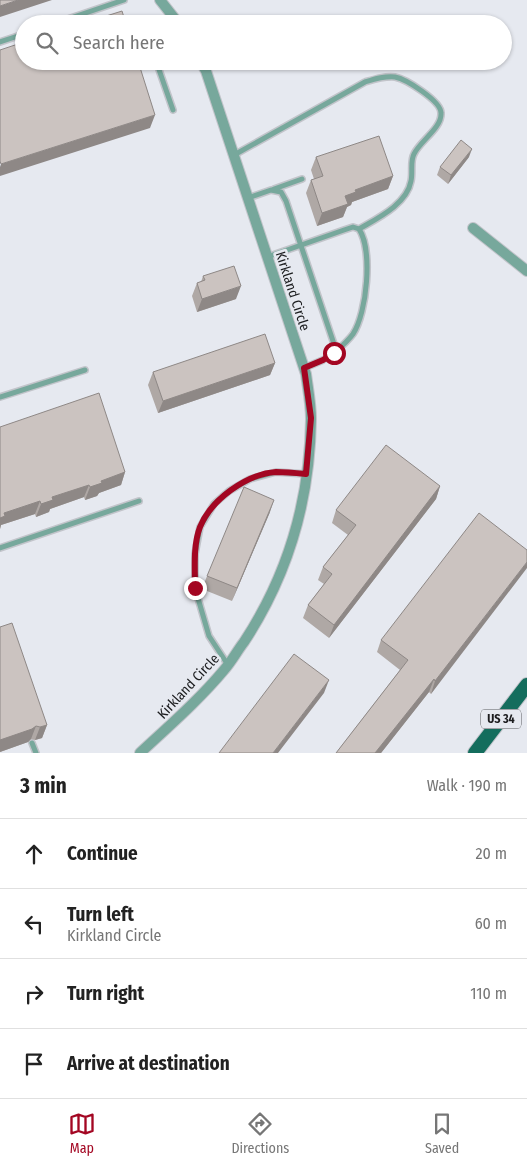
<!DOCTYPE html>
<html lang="en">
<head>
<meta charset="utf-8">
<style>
  body { margin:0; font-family:"Fira Sans Condensed",sans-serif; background:#f2f2f2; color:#222 }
  .stop { position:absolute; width:15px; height:15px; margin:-11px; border:4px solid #a30622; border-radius:50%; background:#fff }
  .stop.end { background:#a30622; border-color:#fff; box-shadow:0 1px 5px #0008 }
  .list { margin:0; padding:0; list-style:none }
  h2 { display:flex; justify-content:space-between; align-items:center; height:65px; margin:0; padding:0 20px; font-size:21px }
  h2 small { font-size:16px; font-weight:400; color:#767676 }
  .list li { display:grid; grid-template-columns:32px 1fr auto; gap:15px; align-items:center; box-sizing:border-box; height:70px; padding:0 20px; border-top:1px solid #e0e0e0 }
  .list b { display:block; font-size:19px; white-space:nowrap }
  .list p { margin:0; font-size:16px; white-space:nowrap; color:#767676 }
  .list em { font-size:16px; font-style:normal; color:#767676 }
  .icon { flex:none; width:28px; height:28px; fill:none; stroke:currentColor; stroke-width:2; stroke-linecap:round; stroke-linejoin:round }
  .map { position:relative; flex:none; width:527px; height:753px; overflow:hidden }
  .search { position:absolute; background:#fff; box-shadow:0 1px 4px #0004; left:15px; right:15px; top:15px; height:55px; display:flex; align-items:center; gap:12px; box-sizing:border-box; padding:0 18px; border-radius:28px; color:#767676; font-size:19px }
  .sheet { height:345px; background:#fff }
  nav { display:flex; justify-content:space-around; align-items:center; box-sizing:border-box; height:70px; border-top:1px solid #e0e0e0; background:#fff; font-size:14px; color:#767676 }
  nav a { display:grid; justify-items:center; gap:2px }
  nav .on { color:#a30622 }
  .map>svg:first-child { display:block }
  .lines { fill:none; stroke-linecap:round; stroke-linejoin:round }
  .service-casing { stroke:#c2c4ca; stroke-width:8 }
  .minor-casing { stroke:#c2c4ca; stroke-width:12 }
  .primary-casing { stroke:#c2c4ca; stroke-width:16 }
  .service { stroke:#77a89c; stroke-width:5 }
  .minor { stroke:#77a89c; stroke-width:10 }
  .primary { stroke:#146d5d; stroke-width:14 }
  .wall { fill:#afa8a5 }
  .shaded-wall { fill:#8e8886 }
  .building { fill:#cbc3c0; stroke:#8e8886 }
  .route { stroke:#a30622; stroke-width:6 }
  .labels { text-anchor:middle; stroke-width:5; stroke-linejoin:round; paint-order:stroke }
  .shield { fill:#e6e9f0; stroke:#595a5e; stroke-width:1 }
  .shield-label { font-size:12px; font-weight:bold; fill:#1c1d1f }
  .street-label { font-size:14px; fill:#1c1d1f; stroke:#e6e9f0 }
</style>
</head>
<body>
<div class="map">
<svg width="527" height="753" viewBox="0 0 527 753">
  <rect width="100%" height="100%" fill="#e6e9f0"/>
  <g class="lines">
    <defs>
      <path id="service" d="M53,24L124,0
        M0,42L24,34
        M156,61L173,110
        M234,155L365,82C375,79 384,76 395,77C406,79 441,101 441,113C442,128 420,141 414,154C410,161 413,172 411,181C407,204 378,218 359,229
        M274,189L302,179
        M248,198L271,190L281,192L286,201L334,344V353L323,360L304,368
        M267,257L344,230L353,227L359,229C373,250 367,313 353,334C348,341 341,347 334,353
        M0,397L85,370
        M0,548L139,501
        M228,665L209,636L195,588V554L200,527L214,504L229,491L250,479L276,472L306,474
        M32,743L36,753"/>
      <path id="minor" d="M160,0L179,24
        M473,228L527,271
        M140,753C169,726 199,700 224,670C232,661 237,651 244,642C288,575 310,500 311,419C311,404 308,389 306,374L206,71L200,61"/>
      <path id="primary" d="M475,753L527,685"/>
    </defs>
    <use href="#service" class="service-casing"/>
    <use href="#minor" class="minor-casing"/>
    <use href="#primary" class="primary-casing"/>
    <use href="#service" class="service"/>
    <use href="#minor" class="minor"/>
    <use href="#primary" class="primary"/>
  </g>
  <path class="wall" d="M316,157L393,176L388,189L352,202L351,205L347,207L343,217L317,226L306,193L311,180L314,179L311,170Z
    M469,157L448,184L437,175L440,167Z
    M203,276L236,299L197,312L192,296L197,283L201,282Z
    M275,363L270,375L158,413L148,385L153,372Z
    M0,427L125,472L121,485L99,493L97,496L85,500L84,497L50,509L49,512L36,517L35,514L1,525L0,529Z
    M440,486L436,499L329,638L303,618L308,605L324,584L318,580L323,567L348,535L332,523L336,510Z
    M270,512L232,601L202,589L207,576Z
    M527,550L431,694L429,692L381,753H336L400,670L377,652L381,640Z
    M0,627L47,725L42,738L35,740L31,739L28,742L0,752Z"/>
  <path class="shaded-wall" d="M18,0H52L0,17V6Z
    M155,115L150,128L0,176V167L1,164Z
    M472,149L469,157L448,184L451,175Z
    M393,176L388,189L352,202L351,205L347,207L343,217L317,226L322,213L345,196L355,190Z
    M241,286L236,299L197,312L202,299Z
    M275,363L270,375L158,413L163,401Z
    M125,472L121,485L99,493L97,496L85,500L90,487L101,481Z
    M89,485L84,497L50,509L49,512L36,517L41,504L52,497Z
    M440,486L436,499L329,638L334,625Z
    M274,500L270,512L232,601L237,588Z
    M40,501L35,514L1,525L0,529V518L4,513Z
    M527,562V568L431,694L435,681Z
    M434,679L429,692L381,753H375Z
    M329,680L324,693L278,753H273Z
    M47,725L42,738L35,740L40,727Z
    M36,726L31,739L28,742L0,752V740Z"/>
  <path class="building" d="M0,0H18L0,6Z
    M122,11L126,24H81Z
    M24,42V61H138L155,115L1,164L0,161V50Z
    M379,136L393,176L355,190L356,192L345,196L348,204L322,213L311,180L323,176L316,157Z
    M461,140L472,149L451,175L440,167Z
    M234,266L241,286L202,299L197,283L205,280L203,276Z
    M265,334L275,363L163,401L153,372Z
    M99,393L125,472L101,481L102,483L90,487L89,485L52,497L53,500L41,504L40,501L4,513L5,516L0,518V427Z
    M386,445L440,486L334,625L308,605L332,574L323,567L356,525L336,510Z
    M244,487L274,500L237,588L207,576Z
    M479,513L527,550V562L435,681L434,679L375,753H336L408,660L381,640Z
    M12,623L47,725L40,727L36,726L32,729L0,740V627Z
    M294,654L329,680L273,753H219Z"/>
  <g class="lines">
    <path class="route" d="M195,588C195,568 193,545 200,527C211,500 246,474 276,472C286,472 296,473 306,474L311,418L304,368L323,360L334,353"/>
  </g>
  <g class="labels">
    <rect class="shield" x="481" y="709.5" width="40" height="19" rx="4"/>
    <g class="shield-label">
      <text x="501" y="723">US 34</text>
    </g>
    <g class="street-label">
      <text transform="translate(293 291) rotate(72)" y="5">Kirkland Circle</text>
      <text transform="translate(188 686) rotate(-47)" y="5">Kirkland Circle</text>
    </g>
  </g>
</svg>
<div class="stop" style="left:334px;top:353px"></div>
<div class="stop end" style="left:195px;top:588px"></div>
<div class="search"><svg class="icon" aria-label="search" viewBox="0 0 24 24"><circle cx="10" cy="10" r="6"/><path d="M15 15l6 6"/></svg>Search here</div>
</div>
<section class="sheet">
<h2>3 min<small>Walk · 190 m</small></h2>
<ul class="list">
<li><svg class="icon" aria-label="ahead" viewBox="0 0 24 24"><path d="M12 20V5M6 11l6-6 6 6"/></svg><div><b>Continue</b></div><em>20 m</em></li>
<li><svg class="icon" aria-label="left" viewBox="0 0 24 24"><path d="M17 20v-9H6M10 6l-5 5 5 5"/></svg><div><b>Turn left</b><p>Kirkland Circle</p></div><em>60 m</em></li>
<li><svg class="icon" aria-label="right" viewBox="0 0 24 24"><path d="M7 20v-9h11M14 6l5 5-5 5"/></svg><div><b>Turn right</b></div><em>110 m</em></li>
<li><svg class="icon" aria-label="arrive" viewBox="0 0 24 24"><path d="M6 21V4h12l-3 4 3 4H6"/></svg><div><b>Arrive at destination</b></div></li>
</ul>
</section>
<nav>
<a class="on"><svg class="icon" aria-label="map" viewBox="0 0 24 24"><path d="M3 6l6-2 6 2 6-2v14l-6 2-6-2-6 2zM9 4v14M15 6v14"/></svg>Map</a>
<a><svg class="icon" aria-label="directions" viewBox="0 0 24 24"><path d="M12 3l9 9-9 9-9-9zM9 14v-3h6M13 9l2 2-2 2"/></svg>Directions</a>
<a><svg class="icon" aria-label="saved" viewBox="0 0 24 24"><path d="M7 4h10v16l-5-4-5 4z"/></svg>Saved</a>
</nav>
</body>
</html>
